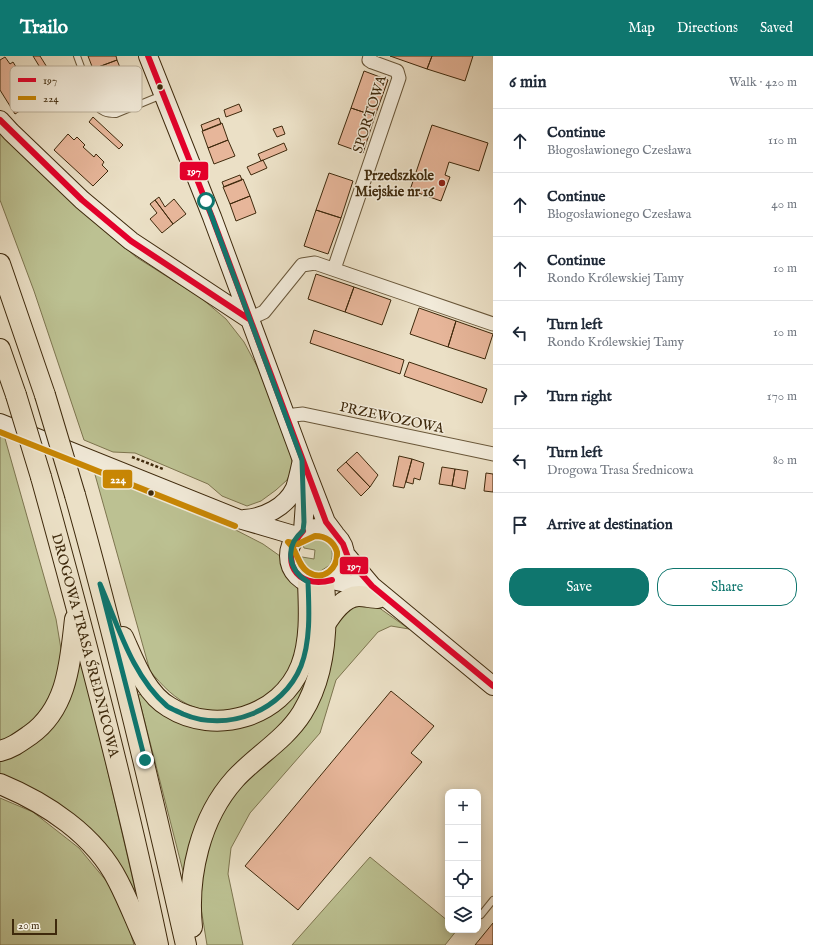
<!DOCTYPE html>
<html lang="en">
<head>
<meta charset="utf-8">
<style>
  body { margin:0; font-family:"IM FELL English",serif; background:#f2f2f3; color:#1f2937 }
  .controls { position:absolute; right:12px; bottom:12px; display:grid; overflow:hidden; border-radius:8px; box-shadow:0 2px 10px #0003 }
  .controls button { width:36px; height:36px; display:grid; place-items:center; padding:0; border:0; border-bottom:1px solid #e0e1e3; background:#fff; color:#1f2937; font:20px sans-serif }
  .scale { position:absolute; left:12px; bottom:10px; width:45px; box-sizing:border-box; padding-left:4px; border:2px solid #3e290c; border-top:0; font-size:11px; line-height:14px; white-space:nowrap; color:#3e290c; -webkit-text-stroke:3px #f2ebda; paint-order:stroke }
  .stop { position:absolute; width:12px; height:12px; margin:-9px; border:3px solid #0f766e; border-radius:50%; background:#fff }
  .stop.end { background:#0f766e; border-color:#fff; box-shadow:0 1px 4px #0008 }
  .list { margin:0; padding:0; list-style:none }
  h2 { display:flex; justify-content:space-between; align-items:center; height:52px; margin:0; padding:0 16px; font-size:17px }
  h2 small { font-size:13px; font-weight:400; color:#747a83 }
  .list li { display:grid; grid-template-columns:26px 1fr auto; gap:12px; align-items:center; box-sizing:border-box; height:64px; padding:0 16px; border-top:1px solid #e0e1e3 }
  .list b { display:block; font-size:15px; white-space:nowrap }
  .list p { margin:0; font-size:13px; white-space:nowrap; color:#747a83 }
  .list em { font-size:13px; font-style:normal; color:#747a83 }
  .actions { display:flex; gap:8px; padding:12px 16px }
  .actions a { flex:1; padding:9px 0; border:1px solid #0f766e; border-radius:16px; text-align:center; font-size:14px; color:#0f766e }
  .actions .main { background:#0f766e; color:#fff }
  .icon { flex:none; width:22px; height:22px; fill:none; stroke:currentColor; stroke-width:2; stroke-linecap:round; stroke-linejoin:round }
  .map { position:relative; flex:none; width:493px; height:889px; overflow:hidden }
  header { display:flex; align-items:center; gap:24px; box-sizing:border-box; height:56px; padding:0 20px; background:#0f766e; color:#fff }
  header strong { font-size:19px }
  nav { display:flex; gap:22px; margin-inline-start:auto; font-size:14px }
  main { display:flex }
  aside { flex:1; background:#fff }
  .map>svg:first-child { display:block }
  .green { fill:#bcc192; stroke:#7d754f }
  .building { fill:#e7b69a; stroke:#3e290c }
  .lines { fill:none; stroke-linecap:round; stroke-linejoin:round }
  .lane-casing { stroke:#69573a; stroke-width:8 }
  .street-casing { stroke:#69573a; stroke-width:15 }
  .secondary-casing { stroke:#3e290c; stroke-width:20 }
  .primary-casing { stroke:#3e290c; stroke-width:22 }
  .path { stroke:#3e290c; stroke-width:2.5; stroke-dasharray:3 2; stroke-linecap:butt }
  .lane { stroke:#f2ebda; stroke-width:6 }
  .street { stroke:#f2ebda; stroke-width:13 }
  .secondary { stroke:#f2ebda; stroke-width:18 }
  .primary { stroke:#ebe0c6; stroke-width:20 }
  .primary-bridge-casing { stroke:#3e290c; stroke-width:22; stroke-linecap:butt }
  .primary-bridge { stroke:#ebe0c6; stroke-width:20 }
  .bus-1-casing { stroke:#f2ebda; stroke-width:9 }
  .bus-2-casing { stroke:#f2ebda; stroke-width:9 }
  .bus-1 { stroke:#e4002b; stroke-width:6 }
  .bus-2 { stroke:#c98703; stroke-width:6 }
  .route { stroke:#0f766e; stroke-width:5 }
  .bus-dot { fill:#3e290c; stroke:#f2ebda; stroke-width:1.5 }
  .poi-dot { fill:#8f2418; stroke:#f2ebda; stroke-width:1.5 }
  .labels { text-anchor:middle; stroke-width:3; stroke-linejoin:round; paint-order:stroke }
  .street-label { font-size:14px; fill:#3e290c; stroke:#f2ebda }
  .poi-label { font-size:14px; font-weight:bold; fill:#3e290c; stroke:#f2ebda; text-anchor:end }
  .key { fill:#f2ebda; stroke:#bcb19c; stroke-width:1 }
  .key-label { font-size:11px; fill:#3e290c }
  .line-badge { stroke:#f2ebda; stroke-width:1.5 }
  .badge-label { font-size:11px; text-anchor:middle; font-weight:bold; fill:#fff }
</style>
</head>
<body>
<header>
<strong>Trailo</strong>
<nav><a>Map</a><a>Directions</a><a>Saved</a></nav>
</header>
<main>
<div class="map">
<svg width="493" height="889" viewBox="0 0 493 889">
  <rect width="100%" height="100%" fill="#ebe0c6"/>
  <filter id="stains"><feTurbulence type="fractalNoise" baseFrequency=".005" numOctaves="4"/><feColorMatrix values="0 0 0 0 .2 0 0 0 0 .09 0 0 0 0 .02 0 0 0 .5 -.17"/></filter>
  <radialGradient id="worn" r=".72"><stop offset=".6" stop-color="#630" stop-opacity="0"/><stop offset="1" stop-color="#630" stop-opacity=".3"/></radialGradient>
  <path class="green" d="M0,77L80,153L136,201L201,242L226,263L244,286L259,314L290,395L293,412L287,424L276,434L261,445L247,450L222,440L208,428L135,397L113,396L84,384L34,235L0,144Z
    M0,377L4,379L56,563L62,599L55,628L44,652L28,671L0,688Z
    M94,415L228,470L263,488L280,500L283,509L301,533C300,547 301,593 297,603C280,643 235,666 194,651C175,644 162,629 150,615Z
    M313,483C330,482 336,495 330,509L319,516L307,513L300,503L302,501L314,503L315,494L304,492L303,489Z
    M361,546L378,551L409,573L391,570L378,576L336,624L320,677L250,757L231,792L228,818L243,889H207L200,846L203,803L219,760L237,733L305,666L335,559Z
    M83,608L135,833L132,835L0,721V703L78,610Z
    M308,613L312,623L289,661L243,703L185,823L138,639L142,638L235,671L261,665L283,649Z
    M0,742L33,756L79,792L108,827L129,872L134,889H0Z
    M370,801L448,865V874H457L445,889H292Z"/>
  <path class="building" d="M33,0H40L60,32L55,36Z
    M88,0H116L117,4L93,13Z
    M390,0H432L427,13Z
    M432,0H473L465,25L427,13Z
    M5,1L10,8L13,6L18,14L15,17L24,30L27,28L33,37L29,39L34,46L15,58L0,34V4Z
    M117,4L123,19L128,17L135,35L105,46L93,13Z
    M364,15L388,24L375,60L351,52Z
    M239,48L242,55L226,61L224,54Z
    M351,52L375,60L363,97L338,88Z
    M93,61L123,89L119,93L89,66Z
    M219,62L221,68L203,75L201,69Z
    M222,67L228,84L208,92L202,75Z
    M432,69L488,87L479,115L449,106L445,119L450,121L441,145L410,134Z
    M282,70L285,78L277,81L273,73Z
    M68,78L74,84L77,81L85,89L83,91L94,101L96,98L104,106L102,109L108,115L93,130L54,94Z
    M228,84L235,100L214,108L208,92Z
    M284,87L287,94L261,105L258,98Z
    M263,104L267,112L251,119L247,111Z
    M329,117L353,125L341,162L316,154Z
    M240,119L242,124L224,131L222,126Z
    M243,123L250,140L230,148L223,131Z
    M250,140L256,157L236,165L230,148Z
    M159,141L165,151L174,143L186,158L173,168L155,144Z
    M155,144L173,168L162,177L150,163L157,157L150,148Z
    M316,154L341,162L328,198L304,190Z
    M316,218L354,231L345,256L308,243Z
    M354,231L391,244L382,269L345,256Z
    M419,252L456,265L448,291L410,278Z
    M456,265L493,278L485,303L448,291Z
    M314,274L404,304L400,318L310,287Z
    M409,306L487,333L482,347L404,320Z
    M357,396L378,419L370,431L346,406Z
    M399,400L412,403L404,432L393,430Z
    M412,403L424,407L420,424L414,422L413,428L406,426Z
    M346,406L370,431L361,440L337,414Z
    M442,411L455,413L452,430L439,428Z
    M455,413L468,415L465,433L452,430Z
    M486,417L493,418V436L484,435Z
    M391,635L434,670L411,697L422,706L298,854L245,810Z
    M493,867V889H475Z"/>
  <g class="lines">
    <defs>
      <path id="lane" d="M77,0L95,49C101,56 106,58 116,58L162,39
        M481,859L493,844"/>
      <path id="street" d="M334,213L399,22L397,15L372,6L369,4L370,0
        M249,263L264,256L302,209L315,207L493,268
        M285,360L303,358L493,398"/>
      <path id="secondary" d="M148,0L212,161L302,404L326,466L335,478
        M0,64L11,76L82,144L131,185L249,263
        M0,367L239,463L297,480
        M244,463C264,462 286,451 295,432C298,423 300,413 302,404
        M289 500a28 28 0 1 1 56 0a28 28 0 1 1-56 0Z
        M303,475L305,446L303,418
        M346,499L372,530L493,630
        M332,524L346,527L376,542"/>
      <g id="primary">
        <path d="M0,208L45,339"/>
        <path d="M0,293L16,339"/>
        <path id="s1" d="M41,421C84,576 125,731 158,889"/>
        <path d="M75,439C117,588 152,738 186,889"/>
        <path d="M324,570C331,559 343,540 359,540C365,540 372,542 378,542"/>
        <path d="M123,581C134,605 145,637 169,651C215,680 281,661 301,610C311,584 309,552 308,526"/>
        <path d="M0,695C12,692 20,686 30,679C68,652 70,606 75,563"/>
        <path d="M0,728C46,747 95,779 118,825C129,846 137,868 147,889"/>
        <path d="M192,871C187,820 200,762 235,723C256,700 285,684 302,657C325,620 328,571 324,528"/>
      </g>
    </defs>
    <use href="#lane" class="lane-casing"/>
    <use href="#street" class="street-casing"/>
    <use href="#secondary" class="secondary-casing"/>
    <use href="#primary" class="primary-casing"/>
    <path class="path" d="M132,401L163,413"/>
    <use href="#lane" class="lane"/>
    <use href="#street" class="street"/>
    <use href="#secondary" class="secondary"/>
    <use href="#primary" class="primary"/>
    <defs>
      <path id="primary-bridge" d="M16,339L41,421
        M45,339L75,439"/>
    </defs>
    <use href="#primary-bridge" class="primary-bridge-casing"/>
    <use href="#primary-bridge" class="primary-bridge"/>
    <defs>
      <path id="bus-1" d="M148,0L212,161L326,466L343,488L349,504L372,530L493,630
        M0,64L82,144L131,185L249,263
        M303,475C278,503 295,534 332,524"/>
      <path id="bus-2" d="M0,376L235,470
        M315,480C326,480 334,486 337,496C338,512 324,526 308,516C297,509 298,495 288,486L298,488Z"/>
    </defs>
    <use href="#bus-1" class="bus-1-casing"/>
    <use href="#bus-2" class="bus-2-casing"/>
    <use href="#bus-1" class="bus-1"/>
    <use href="#bus-2" class="bus-2"/>
  </g>
  <g class="lines">
    <path class="route" d="M145,704L100,528C118,569 132,620 167,650C171,653 177,655 183,658C227,677 283,655 301,610C311,584 309,552 308,526C288,514 284,490 303,475L304,466L302,404L206,145"/>
  </g>
  <g class="bus-dot">
    <circle cx="160" cy="31" r="3.5"/>
    <circle cx="151" cy="437" r="3.5"/>
  </g>
  <circle class="poi-dot" cx="442" cy="127" r="4"/>
  <g class="labels">
    <g class="street-label">
      <text transform="translate(369 58) rotate(-72)" y="5">SPORTOWA</text>
      <text transform="translate(392 361) rotate(12)" y="5">PRZEWOZOWA</text>
      <text dy="5" stroke="none"><textPath href="#s1" startOffset="174">DROGOWA TRASA ŚREDNICOWA</textPath></text>
    </g>
    <g class="poi-label">
      <text x="434" y="124">Przedszkole<tspan x="434" dy="16">Miejskie nr 16</tspan></text>
    </g>
  </g>
  <rect x="10" y="10" width="132" height="46" rx="6" class="key"/>
  <rect x="18" y="22" width="18" height="4" fill="#e4002b"/>
  <rect x="18" y="40" width="18" height="4" fill="#c98703"/>
  <g class="key-label">
    <text x="43" y="28">197</text>
    <text x="43" y="46">224</text>
  </g>
  <g class="line-badge">
    <rect x="179" y="105" width="30" height="20" rx="4" fill="#e4002b"/>
    <rect x="102" y="413" width="31" height="20" rx="4" fill="#c98703"/>
    <rect x="339" y="500" width="30" height="19" rx="4" fill="#e4002b"/>
  </g>
  <g class="badge-label">
    <text x="194" y="119">197</text>
    <text x="118" y="427">224</text>
    <text x="354" y="514">197</text>
  </g>
  <rect width="100%" height="100%" filter="url(#stains)"/>
  <rect width="100%" height="100%" fill="url(#worn)"/>
</svg>
<div class="controls">
<button>+</button>
<button>−</button>
<button><svg class="icon" aria-label="locate" viewBox="0 0 24 24"><circle cx="12" cy="12" r="6"/><path d="M12 2v4M12 18v4M2 12h4M18 12h4"/></svg></button>
<button><svg class="icon" aria-label="layers" viewBox="0 0 24 24"><path d="M12 4l9 5-9 5-9-5zM3 14l9 5 9-5"/></svg></button>
</div>
<div class="scale">20 m</div>
<div class="stop" style="left:206px;top:145px"></div>
<div class="stop end" style="left:145px;top:704px"></div>
</div>
<aside>
<h2>6 min<small>Walk · 420 m</small></h2>
<ul class="list">
<li><svg class="icon" aria-label="ahead" viewBox="0 0 24 24"><path d="M12 20V5M6 11l6-6 6 6"/></svg><div><b>Continue</b><p>Błogosławionego Czesława</p></div><em>110 m</em></li>
<li><svg class="icon" aria-label="ahead" viewBox="0 0 24 24"><path d="M12 20V5M6 11l6-6 6 6"/></svg><div><b>Continue</b><p>Błogosławionego Czesława</p></div><em>40 m</em></li>
<li><svg class="icon" aria-label="ahead" viewBox="0 0 24 24"><path d="M12 20V5M6 11l6-6 6 6"/></svg><div><b>Continue</b><p>Rondo Królewskiej Tamy</p></div><em>10 m</em></li>
<li><svg class="icon" aria-label="left" viewBox="0 0 24 24"><path d="M17 20v-9H6M10 6l-5 5 5 5"/></svg><div><b>Turn left</b><p>Rondo Królewskiej Tamy</p></div><em>10 m</em></li>
<li><svg class="icon" aria-label="right" viewBox="0 0 24 24"><path d="M7 20v-9h11M14 6l5 5-5 5"/></svg><div><b>Turn right</b></div><em>170 m</em></li>
<li><svg class="icon" aria-label="left" viewBox="0 0 24 24"><path d="M17 20v-9H6M10 6l-5 5 5 5"/></svg><div><b>Turn left</b><p>Drogowa Trasa Średnicowa</p></div><em>80 m</em></li>
<li><svg class="icon" aria-label="arrive" viewBox="0 0 24 24"><path d="M6 21V4h12l-3 4 3 4H6"/></svg><div><b>Arrive at destination</b></div></li>
</ul>
<div class="actions"><a class="main">Save</a><a>Share</a></div>
</aside>
</main>
</body>
</html>
